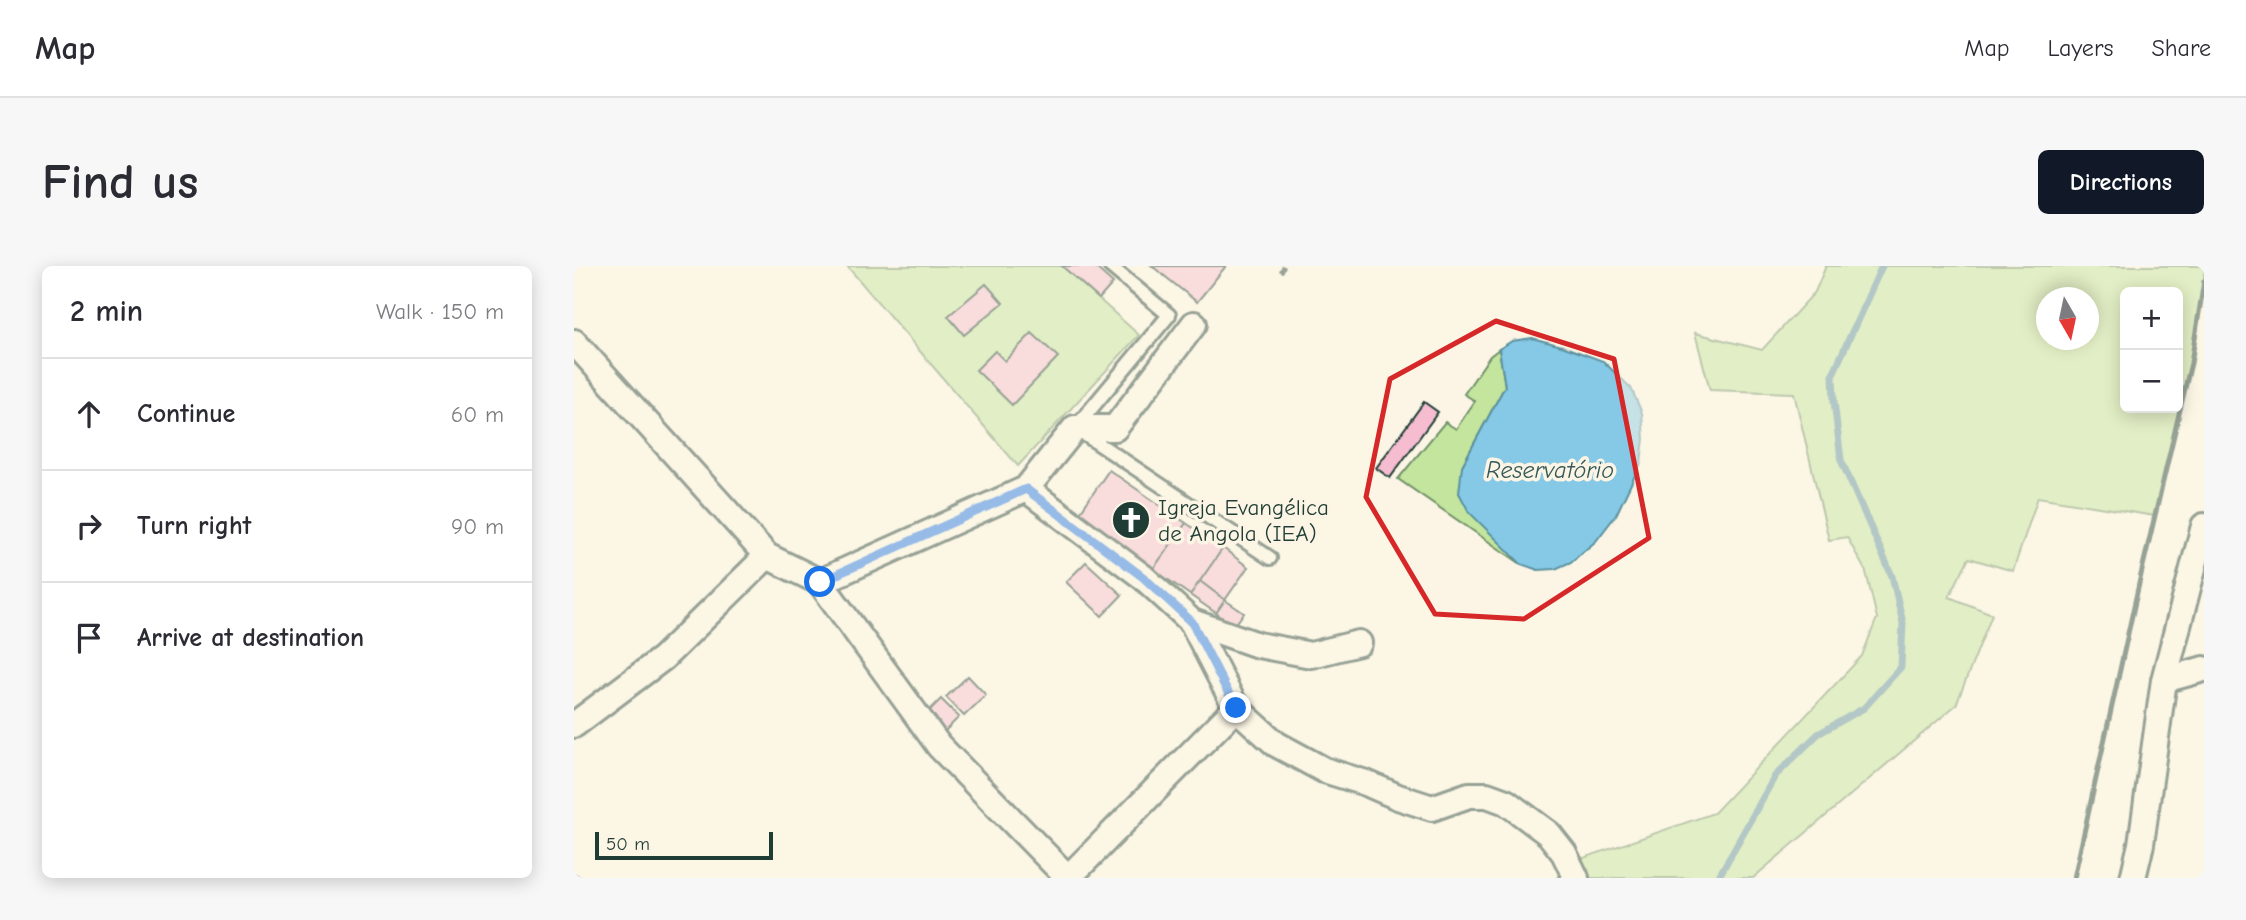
<!DOCTYPE html>
<html lang="en">
<head>
<meta charset="utf-8">
<style>
  body { margin:0; font-family:"Comic Neue",sans-serif; background:#f7f7f7; color:#2b2b33 }
  .controls { position:absolute; right:21px; top:21px; display:grid; overflow:hidden; border-radius:10px; box-shadow:0 4px 18px #0003 }
  .controls button { width:63px; height:63px; display:grid; place-items:center; padding:0; border:0; border-bottom:2px solid #e1e1e2; background:#fff; color:#2b2b33; font:35px sans-serif }
  .compass { position:absolute; left:1462px; top:21px; width:63px; height:63px; border-radius:50%; background:#fff; box-shadow:0 4px 18px #0003; rotate:171deg }
  .scale { position:absolute; left:21px; bottom:18px; width:178px; box-sizing:border-box; padding-left:7px; border:4px solid #1f3d34; border-top:0; font-size:19px; line-height:24px; white-space:nowrap; color:#1f3d34; -webkit-text-stroke:5px #fcf5e5; paint-order:stroke }
  .stop { position:absolute; width:21px; height:21px; margin:-16px; border:5px solid #1a73e8; border-radius:50%; background:#fff }
  .stop.end { background:#1a73e8; border-color:#fff; box-shadow:0 2px 7px #0008 }
  .list { margin:0; padding:0; list-style:none }
  h2 { display:flex; justify-content:space-between; align-items:center; height:91px; margin:0; padding:0 28px; font-size:30px }
  h2 small { font-size:23px; font-weight:400; color:#7c7c81 }
  .list li { display:grid; grid-template-columns:46px 1fr auto; gap:21px; align-items:center; box-sizing:border-box; height:112px; padding:0 28px; border-top:2px solid #e1e1e2 }
  .list b { display:block; font-size:26px; white-space:nowrap }
  .list em { font-size:23px; font-style:normal; color:#7c7c81 }
  .icon { flex:none; width:38px; height:38px; fill:none; stroke:currentColor; stroke-width:2; stroke-linecap:round; stroke-linejoin:round }
  .map { position:relative; flex:none; width:1630px; height:612px; overflow:hidden; border-radius:10px }
  header { display:flex; align-items:center; gap:42px; box-sizing:border-box; height:98px; padding:0 35px; background:#fff; border-bottom:2px solid #e1e1e2 }
  header strong { font-size:33px }
  nav { display:flex; gap:38px; margin-inline-start:auto; font-size:24px }
  .intro { display:flex; align-items:center; justify-content:space-between; box-sizing:border-box; height:168px; padding:0 42px }
  h1 { margin:0; font-size:49px }
  .button { padding:18px 32px; border-radius:10px; background:#111827; color:#fff; font-size:24px; font-weight:700 }
  main { display:flex; gap:42px; padding:0 42px }
  aside { flex:1; background:#fff; border-radius:10px; box-shadow:0 4px 18px #0003 }
  .map>svg:first-child { display:block }
  .green { fill:#c3e59e; stroke:#719169; stroke-width:2; fill-rule:evenodd }
  .water { fill:#85c9e6; stroke:#5c919f; stroke-width:2 }
  .lines { fill:none; stroke-linecap:round; stroke-linejoin:round }
  .stream { stroke:#5c919f; stroke-width:7 }
  .building { fill:#f6bdd1; stroke:#1f3d34; stroke-width:2 }
  .service-casing { stroke:#1f3d34; stroke-width:18 }
  .minor-casing { stroke:#1f3d34; stroke-width:30 }
  .path { stroke:#1f3d34; stroke-width:4.5; stroke-dasharray:7 5; stroke-linecap:butt }
  .service { stroke:#fcf5e5; stroke-width:12 }
  .minor { stroke:#fcf5e5; stroke-width:24 }
  .rail { stroke:#1f3d34; stroke-width:5 }
  .route { stroke:#1a73e8; stroke-width:9 }
  .marked { fill:none; stroke:#d62828; stroke-width:5; stroke-linejoin:round }
  .labels { text-anchor:middle; stroke-width:7; stroke-linejoin:round; paint-order:stroke }
  .poi-label { font-size:23px; fill:#1f3d34; stroke:#fcf5e5; text-anchor:start }
  .water-label { font-size:24px; font-style:italic; fill:#335958; stroke:#fcf5e5 }
</style>
</head>
<body>
<header>
<strong>Map</strong>
<nav><a>Map</a><a>Layers</a><a>Share</a></nav>
</header>
<div class="intro"><h1>Find us</h1><a class="button">Directions</a></div>
<main>
<aside>
<h2>2 min<small>Walk · 150 m</small></h2>
<ul class="list">
<li><svg class="icon" aria-label="ahead" viewBox="0 0 24 24"><path d="M12 20V5M6 11l6-6 6 6"/></svg><div><b>Continue</b></div><em>60 m</em></li>
<li><svg class="icon" aria-label="right" viewBox="0 0 24 24"><path d="M7 20v-9h11M14 6l5 5-5 5"/></svg><div><b>Turn right</b></div><em>90 m</em></li>
<li><svg class="icon" aria-label="arrive" viewBox="0 0 24 24"><path d="M6 21V4h12l-3 4 3 4H6"/></svg><div><b>Arrive at destination</b></div></li>
</ul>
</aside>
<div class="map">
<svg width="1630" height="612" viewBox="0 0 1630 612">
  <rect width="100%" height="100%" fill="#fcf5e5"/>
  <filter id="ink" filterUnits="userSpaceOnUse"><feTurbulence type="fractalNoise" baseFrequency=".0143" numOctaves="2"/><feDisplacementMap in="SourceGraphic" scale="14" xChannelSelector="R" yChannelSelector="G"/><feConvolveMatrix kernelMatrix="1 2 1 2 8 2 1 2 1" color-interpolation-filters="sRGB"/></filter>
  <g filter="url(#ink)">
    <path class="green" d="M273,0H488L565,69L444,200Z
      M1252,0H1630V15L1617,97L1581,250L1464,231L1439,305L1395,292L1375,331L1418,348L1382,439L1179,612H983L995,597L1140,547L1288,390L1303,352L1292,306L1273,271L1255,274L1220,127L1136,124L1121,67L1188,84L1241,26ZM1551,26H1604V142H1551ZM1472,32H1514V74H1472Z
      M925,83L931,120L888,200L933,283L947,298L824,213L871,156L882,163L901,135L890,128L916,90Z"/>
    <path class="water" d="M958,72L988,80L1029,95L1057,122L1068,147L1070,173L1067,197L1042,249L1022,275L997,296L981,303L964,304L947,298L895,246L885,227L888,200L931,120L925,83L938,75Z"/>
    <g class="lines">
      <path class="stream" d="M1144,612L1201,510L1244,468L1290,442L1327,401L1329,357L1318,310L1267,194L1260,135L1259,108L1308,0"/>
    </g>
    <path class="building" d="M488,0H520L539,17L525,33Z
      M578,0H652L623,36Z
      M412,18L429,37L390,69L374,50Z
      M458,67L484,91L438,139L402,104L421,85L431,95Z
      M850,136L864,146L816,212L802,202Z
      M535,204L612,257L579,303L503,251Z
      M612,257L649,282L616,329L579,303Z
      M649,282L674,301L651,334L626,315Z
      M512,296L548,329L528,350L492,316Z
      M626,315L651,334L642,347L616,329Z
      M651,334L670,347L660,360L642,347Z
      M394,410L412,429L390,450L372,431Z
      M367,433L385,451L369,467L351,449Z"/>
    <g class="lines">
      <defs>
        <path id="service" d="M536,0L595,49L501,162L696,292"/>
        <path id="minor" d="M0,76L193,290L246,316L365,480L494,612
          M452,223L569,311L618,356L662,442L702,478L750,504L792,517L824,531L858,542L895,529H913L932,536L975,568L990,587L1002,612
          M246,316L452,223L501,162H541L620,58
          M618,356L684,379L737,389L785,377
          M1590,414L1630,403
          M0,459L89,392L193,290
          M494,612L662,442
          M1559,612L1567,578L1590,414L1630,260"/>
      </defs>
      <use href="#service" class="service-casing"/>
      <use href="#minor" class="minor-casing"/>
      <path class="path" d="M707,6L710,0
        M0,609L5,612"/>
      <use href="#service" class="service"/>
      <use href="#minor" class="minor"/>
      <path class="rail" d="M1500,612L1566,313L1617,97L1630,15"/>
    </g>
  </g>
  <g class="lines" filter="url(#ink)">
    <path class="route" d="M246,316L452,223L569,311L618,356L662,442"/>
  </g>
  <path d="M0 0H1630V612H0ZM922,55L1040,93L1075,272L950,353L861,348L792,231L816,113Z" fill="#fcf5e5" fill-opacity=".55" fill-rule="evenodd"/>
  <path class="marked" d="M922,55L1040,93L1075,272L950,353L861,348L792,231L816,113Z"/>
  <defs>
    <symbol id="church-disc" viewBox="-11 -11 22 22"><circle r="9.5" fill="#1f3d34" stroke="#fcf5e5"/><path d="M-1.2-6h2.4v3.5h3.3v2.4h-3.3V6h-2.4V-.1h-3.3v-2.4h3.3Z" fill="#fff"/></symbol>
  </defs>
  <g fill-rule="evenodd">
    <use href="#church-disc" x="535" y="232" width="44" height="44"/>
  </g>
  <g class="labels">
    <g class="poi-label">
      <text x="584" y="249">Igreja Evangélica<tspan x="584" dy="26">de Angola (IEA)</tspan></text>
    </g>
    <g class="water-label">
      <text x="976" y="212">Reservatório</text>
    </g>
  </g>
</svg>
<div class="controls">
<button>+</button>
<button>−</button>
</div>
<svg class="compass" viewBox="-18 -18 36 36"><path d="M0-13l5 13h-10z" fill="#e53935"/><path d="M0 13l5-13h-10z" fill="#7c7c81"/></svg>
<div class="scale">50 m</div>
<div class="stop" style="left:246px;top:316px"></div>
<div class="stop end" style="left:662px;top:442px"></div>
</div>
</main>
</body>
</html>
